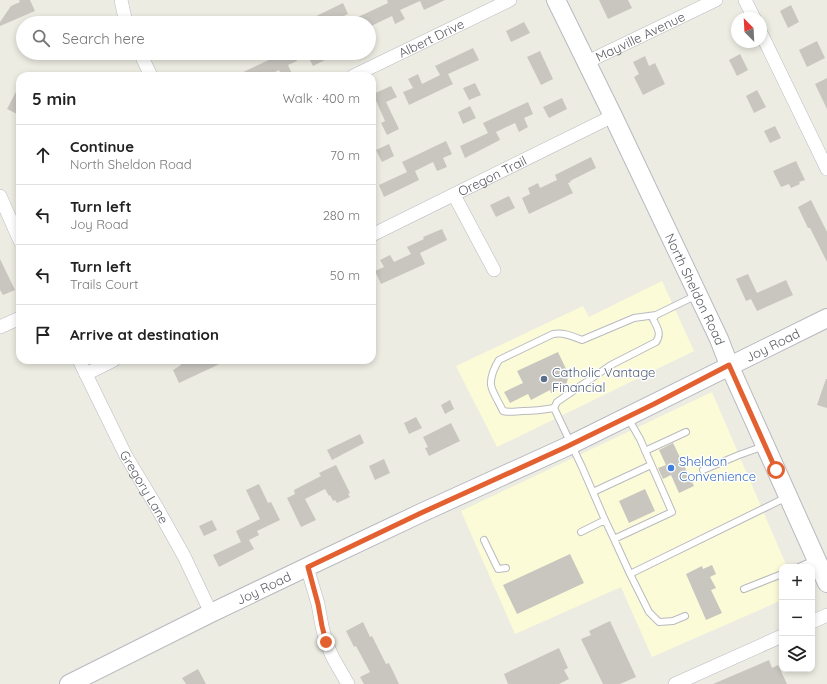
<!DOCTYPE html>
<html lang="en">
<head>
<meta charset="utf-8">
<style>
  body { margin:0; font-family:Quicksand,sans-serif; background:#f6f6f6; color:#222 }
  .controls { position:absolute; right:12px; bottom:12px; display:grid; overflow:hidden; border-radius:8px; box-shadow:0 2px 6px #0003 }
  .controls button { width:36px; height:36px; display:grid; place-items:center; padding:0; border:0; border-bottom:1px solid #e0e0e0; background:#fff; color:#222; font:20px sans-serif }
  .compass { position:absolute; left:731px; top:12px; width:36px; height:36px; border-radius:50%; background:#fff; box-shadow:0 2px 6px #0003; rotate:336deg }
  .stop { position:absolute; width:12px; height:12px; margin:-9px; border:3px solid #e36131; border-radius:50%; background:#fff }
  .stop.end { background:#e36131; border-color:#fff; box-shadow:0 1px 4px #0008 }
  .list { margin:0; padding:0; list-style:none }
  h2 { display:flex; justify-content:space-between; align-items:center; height:52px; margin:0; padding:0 16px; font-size:17px }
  h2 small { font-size:13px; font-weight:400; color:#767676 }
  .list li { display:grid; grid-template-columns:26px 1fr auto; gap:12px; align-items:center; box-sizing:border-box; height:60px; padding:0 16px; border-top:1px solid #e0e0e0 }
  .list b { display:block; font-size:15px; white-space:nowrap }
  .list p { margin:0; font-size:13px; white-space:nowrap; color:#767676 }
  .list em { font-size:13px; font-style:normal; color:#767676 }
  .icon { flex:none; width:22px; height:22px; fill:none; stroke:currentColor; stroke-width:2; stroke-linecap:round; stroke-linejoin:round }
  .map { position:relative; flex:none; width:827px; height:684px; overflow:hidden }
  .search { position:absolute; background:#fff; box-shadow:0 2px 6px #0003; left:16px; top:16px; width:360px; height:44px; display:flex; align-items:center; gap:10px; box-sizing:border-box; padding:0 14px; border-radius:22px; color:#767676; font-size:15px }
  .panel { position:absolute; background:#fff; box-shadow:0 2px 6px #0003; left:16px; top:72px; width:360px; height:292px; border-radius:12px }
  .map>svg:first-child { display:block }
  .commercial { fill:#fcfbd7 }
  .building { fill:#c8c6bf }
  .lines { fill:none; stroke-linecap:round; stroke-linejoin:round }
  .lane-casing { stroke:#b9bac0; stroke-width:8 }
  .street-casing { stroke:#b9bac0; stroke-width:14 }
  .secondary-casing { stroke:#b7b9c0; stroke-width:20 }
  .lane { stroke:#fff; stroke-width:6 }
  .street { stroke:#fff; stroke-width:13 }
  .secondary { stroke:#fff; stroke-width:18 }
  .route { stroke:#e36131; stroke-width:5 }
  .service-dot { fill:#5c6f8a; stroke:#fff; stroke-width:1.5 }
  .shop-dot { fill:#3f7fe0; stroke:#fff; stroke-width:1.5 }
  .labels { text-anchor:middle; stroke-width:3; stroke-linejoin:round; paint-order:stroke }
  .street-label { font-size:13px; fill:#5a5c62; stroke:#fff }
  .service-label { font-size:13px; fill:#4e5e75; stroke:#fff; text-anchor:start }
  .shop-label { font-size:13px; fill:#366cbe; stroke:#fff; text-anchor:start }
</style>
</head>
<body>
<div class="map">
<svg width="827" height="684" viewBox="0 0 827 684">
  <rect width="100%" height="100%" fill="#edece2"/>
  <path class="commercial" d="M662,281L694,351L497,447L456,366L583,306L589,317Z
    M712,392L787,567H782V600L652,657L621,587L515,634L461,511Z"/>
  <path class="building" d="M19,0H30L35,11L0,26V22L11,6L20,2Z
    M387,0H445L424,10L420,1L400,10L405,19L395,24L392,16L369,27V23H362L358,17L388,3Z
    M599,0H628L632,8L608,19Z
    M343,3L348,14L329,23H302Z
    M791,5L799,22L788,28L780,11Z
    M524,22L530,33L511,42L506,31Z
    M817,41L825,58L807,67L799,50Z
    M473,48L479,60L448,74L453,84L409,105L403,92L413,88L408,79L418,74L422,84L440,75L435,66Z
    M540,51L553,79L541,85L527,57Z
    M282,53H294L297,61L288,65L293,76H282L279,70L267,76H235L275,57V56Z
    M306,53H339L313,66Z
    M740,54L748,70L737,76L729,60Z
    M645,56L649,66L655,63L665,84L643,95L634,77L639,74L633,62Z
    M827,78V109L815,84Z
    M475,83L481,95L469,100L463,88Z
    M20,84V108L17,114L7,109Z
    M391,86L397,97L386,102L399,129L387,135L381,123L385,121L373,94Z
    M757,90L766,107L754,113L746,96Z
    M562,98L567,109L549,118L543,107Z
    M528,102L533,114L524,118L528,127L519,132L515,123L496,132L500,140L465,158L460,146L488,133L483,123Z
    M470,106L476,118L463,124L458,112Z
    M775,126L781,138L770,143L764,131Z
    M446,141L452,154L443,158L447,167L437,171L433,162L415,171L419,180L384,197L379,185L407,172L402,162Z
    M389,144L394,156L382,162L376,150Z
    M591,157L596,168L570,181L571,182L568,183L573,193L529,214L522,198L530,194L528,188L538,183L540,188L557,180L555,175Z
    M796,161L805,180L799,182L800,184L791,188L789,184L781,187L773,171Z
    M509,196L515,208L496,217L490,205Z
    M811,200L827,232V262L810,228H808L798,207Z
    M442,229L447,240L420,253L425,264L381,284L375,271L384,267L380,260L390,255L394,262L411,254L407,247L424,239L423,237Z
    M0,259L15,290L3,295L0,290Z
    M748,274L757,293L786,280L793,295L757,311L751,299L746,301L736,279Z
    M558,352L569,375L566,385L551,393L550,390L531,400L528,394L510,403L504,392L523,383L517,371Z
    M179,360H228L179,383L173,370L181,365Z
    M826,379H827V408L817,405Z
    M450,400L454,409L445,414L441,405Z
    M416,417L422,428L409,434L404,423Z
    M451,423L460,441L429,456L425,448L428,447L423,437Z
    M360,434L364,443L332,460L327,450Z
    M673,443L694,486L679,493L671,475L663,479L658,468L666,465L659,450Z
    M384,459L390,473L375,480L369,466Z
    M336,465L350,493L348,494L350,497L337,503L335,500L333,501L330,495L329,496L325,489L305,499L316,520L301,527L287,498L295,494L294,490L321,476L319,473Z
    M259,484L268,503L271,502L280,520L257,531L259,535L249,540L254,549L219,567L213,555L241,542L236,531L260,519L246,490Z
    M645,489L655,511L629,523L619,501Z
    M212,520L217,530L204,536L199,526Z
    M570,554L584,583L517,614L503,585Z
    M712,565L716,574L710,577L716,588L711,590L722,613L706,620L686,574L702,566L703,569Z
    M610,621L636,677L620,684H603L581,639L591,635L589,631Z
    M363,622L370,637L372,636L386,664L389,663L399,684H364L360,677L370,672L356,646L354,647L346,631Z
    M559,648L568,668L564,670L569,679L559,684H508L504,674Z
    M769,660L772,668L778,665L787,684H713Z
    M198,669L206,684H186L182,678Z"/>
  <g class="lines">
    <defs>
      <path id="lane" d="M554,408C543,410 534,411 523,411C516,411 511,413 503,411C500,404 492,392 491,385C490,377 495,366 499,360L553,334C563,332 572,336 582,340L634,318L656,315
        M645,451L686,432
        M703,470L739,455L764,446
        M593,492L651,465
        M605,520L614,539L672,512L640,439L628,418
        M581,532L605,520L582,467L554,408L557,402L611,365L656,342C662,334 657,327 653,319L656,315L697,295
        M614,539L630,574L787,497
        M484,540L498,569L506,568
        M799,567L815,560
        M630,574L649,612L659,622L673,621L685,616
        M744,589L782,574"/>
      <g id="street">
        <path d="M121,0L126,23"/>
        <path d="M745,0L754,18"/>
        <path d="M761,33L827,169"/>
        <path d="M140,53L151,76"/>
        <path id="s1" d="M587,62L716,0"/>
        <path id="s2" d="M353,76L510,0"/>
        <path d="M454,195L494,270"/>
        <path d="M0,196L20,241"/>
        <path id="s3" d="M372,235L613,116"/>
        <path d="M0,327L20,318"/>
        <path id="s4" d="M79,360L126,456L156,506L184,556L211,613"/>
        <path d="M86,374L114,360"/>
        <path d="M307,567L318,604L322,626L326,642L333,658L348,684"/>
        <path d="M812,622L827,615"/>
        <path d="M675,684L782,636"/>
      </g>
      <g id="secondary">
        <path id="s5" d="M556,0L613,116L719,339L729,365L827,583"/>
        <path id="s6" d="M69,684L211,613L307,567L421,513L566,447L827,318"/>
      </g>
    </defs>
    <use href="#lane" class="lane-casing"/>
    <use href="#street" class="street-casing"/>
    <use href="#secondary" class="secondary-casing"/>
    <use href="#lane" class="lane"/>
    <use href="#street" class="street"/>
    <use href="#secondary" class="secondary"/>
  </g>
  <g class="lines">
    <path class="route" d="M326,642L322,626L318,604L308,567L421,513L566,447L654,404L729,365L776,470"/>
  </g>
  <circle class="service-dot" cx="544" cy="379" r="4"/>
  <circle class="shop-dot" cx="671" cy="468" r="4"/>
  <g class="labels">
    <g class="street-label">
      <text dy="5" stroke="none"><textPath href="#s1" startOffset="59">Mayville Avenue</textPath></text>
      <text dy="5" stroke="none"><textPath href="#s2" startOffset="87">Albert Drive</textPath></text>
      <text dy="5" stroke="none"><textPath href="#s3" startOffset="134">Oregon Trail</textPath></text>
      <text dy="5" stroke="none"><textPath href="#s5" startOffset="321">North Sheldon Road</textPath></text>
      <text dy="5" stroke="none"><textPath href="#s6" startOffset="781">Joy Road</textPath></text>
      <text dy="5" stroke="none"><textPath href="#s4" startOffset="143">Gregory Lane</textPath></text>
      <text dy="5" stroke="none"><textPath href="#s6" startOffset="217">Joy Road</textPath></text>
    </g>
    <g class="service-label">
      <text x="552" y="377">Catholic Vantage<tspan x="552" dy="15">Financial</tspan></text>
    </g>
    <g class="shop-label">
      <text x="679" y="466">Sheldon<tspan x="679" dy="15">Convenience</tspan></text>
    </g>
  </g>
</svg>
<div class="controls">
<button>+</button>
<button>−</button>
<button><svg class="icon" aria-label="layers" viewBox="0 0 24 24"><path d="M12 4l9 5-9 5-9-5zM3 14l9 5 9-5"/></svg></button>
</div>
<svg class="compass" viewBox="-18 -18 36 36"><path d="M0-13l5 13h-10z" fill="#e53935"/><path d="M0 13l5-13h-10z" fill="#767676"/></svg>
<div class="stop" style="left:776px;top:470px"></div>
<div class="stop end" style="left:326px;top:642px"></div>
<div class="search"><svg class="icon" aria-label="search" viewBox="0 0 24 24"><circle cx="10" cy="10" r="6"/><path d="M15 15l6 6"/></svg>Search here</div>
<section class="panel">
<h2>5 min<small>Walk · 400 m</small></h2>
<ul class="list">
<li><svg class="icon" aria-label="ahead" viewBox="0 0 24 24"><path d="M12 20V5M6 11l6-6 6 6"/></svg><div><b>Continue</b><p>North Sheldon Road</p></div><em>70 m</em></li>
<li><svg class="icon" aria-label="left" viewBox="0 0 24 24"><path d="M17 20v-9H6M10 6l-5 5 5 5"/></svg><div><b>Turn left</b><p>Joy Road</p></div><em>280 m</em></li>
<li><svg class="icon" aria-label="left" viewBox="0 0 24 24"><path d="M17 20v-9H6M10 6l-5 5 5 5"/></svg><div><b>Turn left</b><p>Trails Court</p></div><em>50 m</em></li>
<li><svg class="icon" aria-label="arrive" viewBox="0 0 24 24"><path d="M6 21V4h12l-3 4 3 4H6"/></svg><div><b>Arrive at destination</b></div></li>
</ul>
</section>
</div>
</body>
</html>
